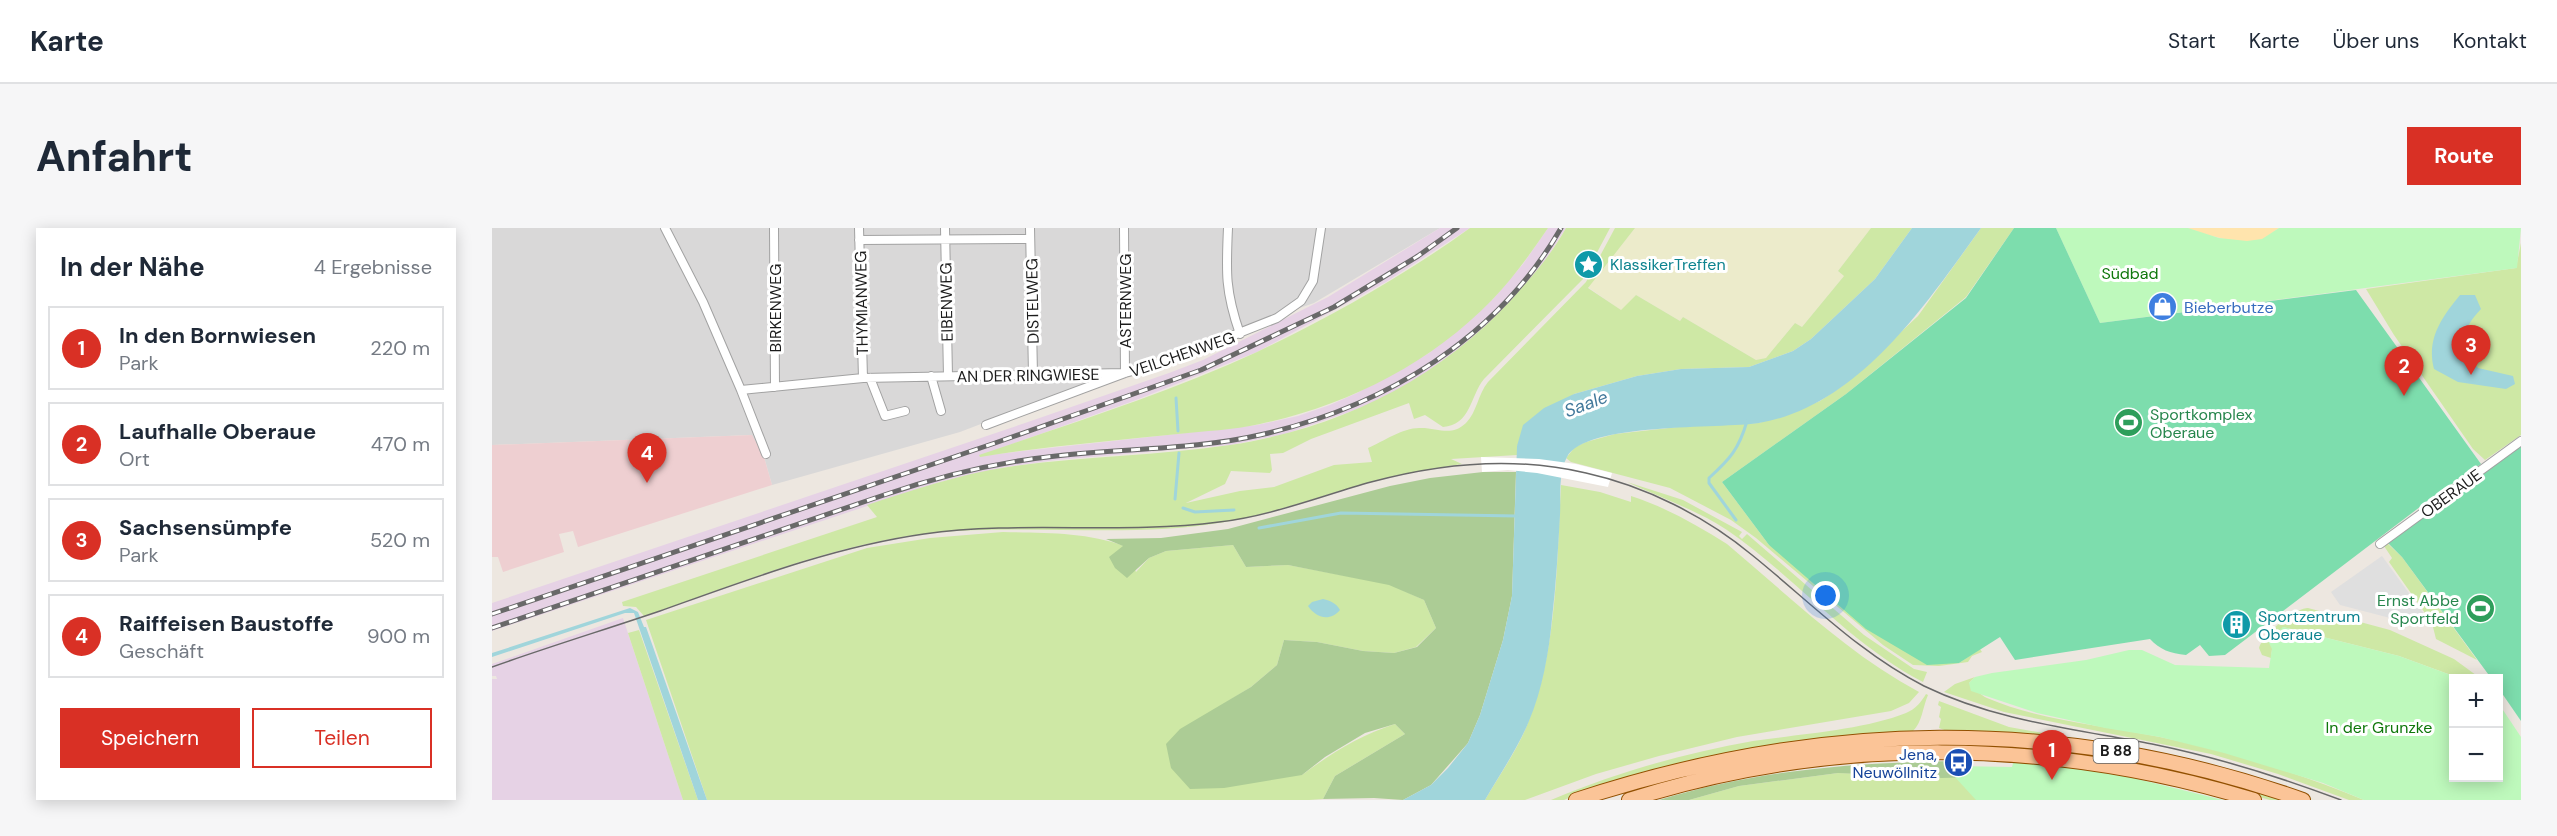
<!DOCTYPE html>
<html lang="de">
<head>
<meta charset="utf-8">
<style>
  body { margin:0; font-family:"DM Sans",sans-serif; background:#f6f6f7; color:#1f2937 }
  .controls { position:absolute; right:18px; bottom:18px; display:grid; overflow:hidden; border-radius:0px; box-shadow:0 3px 15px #0003 }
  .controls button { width:54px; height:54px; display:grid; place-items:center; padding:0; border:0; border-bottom:2px solid #e0e1e3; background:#fff; color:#1f2937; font:30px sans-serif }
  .you { position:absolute; left:1334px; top:368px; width:21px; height:21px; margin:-15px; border:4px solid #fff; border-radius:50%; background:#1a73e8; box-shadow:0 0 0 9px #1a73e833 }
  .badge { display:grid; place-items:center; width:39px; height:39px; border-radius:50%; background:#d93025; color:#fff; font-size:20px; font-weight:700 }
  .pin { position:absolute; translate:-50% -50px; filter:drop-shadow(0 2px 3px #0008) }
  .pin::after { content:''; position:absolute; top:32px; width:21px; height:18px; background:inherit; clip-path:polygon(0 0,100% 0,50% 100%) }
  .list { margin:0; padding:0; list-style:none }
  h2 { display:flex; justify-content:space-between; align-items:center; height:78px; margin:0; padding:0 24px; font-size:26px }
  h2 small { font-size:20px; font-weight:400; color:#747a83 }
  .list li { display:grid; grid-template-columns:39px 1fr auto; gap:18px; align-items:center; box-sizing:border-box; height:84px; margin:0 12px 12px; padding:0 12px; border:2px solid #e0e1e3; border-radius:0px }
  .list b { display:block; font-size:22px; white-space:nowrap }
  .list p { margin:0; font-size:20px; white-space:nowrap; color:#747a83 }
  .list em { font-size:20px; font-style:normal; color:#747a83 }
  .actions { display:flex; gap:12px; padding:18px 24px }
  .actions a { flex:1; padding:14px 0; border:2px solid #d93025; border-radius:0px; text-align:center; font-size:21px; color:#d93025 }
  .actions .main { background:#d93025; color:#fff }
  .map { position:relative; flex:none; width:2029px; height:572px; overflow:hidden; border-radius:0px }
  header { display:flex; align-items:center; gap:36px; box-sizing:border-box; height:84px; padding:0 30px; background:#fff; border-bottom:2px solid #e0e1e3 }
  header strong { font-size:28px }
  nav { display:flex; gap:33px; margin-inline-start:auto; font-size:21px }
  .intro { display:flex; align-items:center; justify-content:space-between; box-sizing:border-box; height:144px; padding:0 36px }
  h1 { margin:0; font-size:42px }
  .button { padding:15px 27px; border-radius:0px; background:#d93025; color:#fff; font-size:21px; font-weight:700 }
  main { display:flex; gap:36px; padding:0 36px }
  aside { flex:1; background:#fff; border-radius:0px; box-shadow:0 3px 15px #0003 }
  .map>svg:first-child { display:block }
  .residential { fill:#d9d8d8 }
  .commercial { fill:#eecfd1 }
  .industrial { fill:#e6d2e5 }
  .farmland { fill:#ecebcb }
  .grass { fill:#cee8a5 }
  .forest { fill:#accc95 }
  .sand { fill:#ffe4ad }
  .park { fill:#bef9bc }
  .pitch { fill:#7dddad }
  .parking { fill:#dfdfdf }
  .water { fill:#a0d5db }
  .pier { fill:#fff }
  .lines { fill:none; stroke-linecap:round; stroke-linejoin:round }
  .stream { stroke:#a0d5db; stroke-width:3 }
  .minor-casing { stroke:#a2a2a2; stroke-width:10 }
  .primary-casing { stroke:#925000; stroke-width:16 }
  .minor { stroke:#fff; stroke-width:8 }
  .primary { stroke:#fbc497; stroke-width:14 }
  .tram { stroke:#696969; stroke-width:1.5 }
  .rail-casing { stroke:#696969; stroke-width:5 }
  .rail { stroke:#fff; stroke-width:3; stroke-dasharray:9; stroke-linecap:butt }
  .labels { text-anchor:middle; stroke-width:6; stroke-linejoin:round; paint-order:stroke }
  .shield { fill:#fff; stroke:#5f5f5f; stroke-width:1.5 }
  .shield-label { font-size:15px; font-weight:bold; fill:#1b1b1b }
  .culture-label { font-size:16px; fill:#0d838f; stroke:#fff; text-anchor:start }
  .park-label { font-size:16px; fill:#0f770b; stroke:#fff }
  .street-label { font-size:16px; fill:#1b1b1b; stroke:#fff }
  .shop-label { font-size:16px; fill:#366cbe; stroke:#fff; text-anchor:start }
  .leisure-label { font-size:16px; fill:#27864d; stroke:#fff; text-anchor:start }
  .transit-label { font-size:16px; fill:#164399; stroke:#fff; text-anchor:end }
  .water-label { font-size:18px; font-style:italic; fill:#43799b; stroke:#fff }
</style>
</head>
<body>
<header>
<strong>Karte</strong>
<nav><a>Start</a><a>Karte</a><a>Über uns</a><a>Kontakt</a></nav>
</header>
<div class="intro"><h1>Anfahrt</h1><a class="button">Route</a></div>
<main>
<aside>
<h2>In der Nähe<small>4 Ergebnisse</small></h2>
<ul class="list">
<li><span class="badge">1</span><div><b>In den Bornwiesen</b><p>Park</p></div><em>220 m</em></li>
<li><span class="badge">2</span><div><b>Laufhalle Oberaue</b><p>Ort</p></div><em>470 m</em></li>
<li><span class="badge">3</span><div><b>Sachsensümpfe</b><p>Park</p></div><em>520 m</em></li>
<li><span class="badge">4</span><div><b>Raiffeisen Baustoffe</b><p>Geschäft</p></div><em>900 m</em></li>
</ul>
<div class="actions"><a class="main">Speichern</a><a>Teilen</a></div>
</aside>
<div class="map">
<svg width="2029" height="572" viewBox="0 0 2029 572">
  <rect width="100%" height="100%" fill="#ede7e0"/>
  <path class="residential" d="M0,0H948L822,75L641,138L468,204L280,257L272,229L259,207L0,217Z"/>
  <path class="commercial" d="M260,207L272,229L280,257L86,319L81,303L67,306L72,324L11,344L6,329H0V217Z"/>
  <path class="industrial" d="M948,0H978L894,54L765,124L644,172L487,228L765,197L806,188L838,177L865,165L937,125L1001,71L1031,36L1056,0H1074L1051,36L1011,83L970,119L912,160L869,180L793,206L738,217L564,232L513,239L447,254L0,403V375L539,193L677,145L711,132L836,69Z
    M131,390L191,572H0V451H5L4,448H0V436Z"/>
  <path class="farmland" d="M1143,0H1379L1346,43L1352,48L1310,99L1303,95L1274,130L1264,132L1191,89L1188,93L1144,67L1130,83L1096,59Z"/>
  <path class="grass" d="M978,0H1056C1039,25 1021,50 1000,72C938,136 854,178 768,196C741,202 713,203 686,206C620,213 554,218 488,229L487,227C580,195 676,165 765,124C839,89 913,47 978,0Z
    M1074,0H1118L1091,51L992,151C978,168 979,197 951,199L933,187L922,191L917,175L819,211L791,225L778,226L780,242L778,245L739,243L733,256L694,275L748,263L782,259L842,237L880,234L876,220C892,213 912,199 929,200C947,200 959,209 974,195C985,184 986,166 996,154L1094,54L1123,0H1143L1096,60L1129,82L1144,67L1188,93L1191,89L1264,132L1274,130L1303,95L1310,99L1352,48L1346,43L1379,0H1420L1383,51L1319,111L1301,123L1257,139L1189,141L1145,148L1082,166L1025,218V227L959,231L970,236C940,241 911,245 881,253C832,267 783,285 733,294C636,311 536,295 439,305C340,316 245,356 152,388L144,379L131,378L130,374L385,289L375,277C421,262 468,246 516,239C589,228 664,228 738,217C855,199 958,146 1034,55C1049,38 1063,20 1074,0Z
    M1489,0H1522L1474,69L1354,166L1230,254L1277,317L1467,435L1488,421L1490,424L1480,428L1476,434L1447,438L1421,437L1391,417L1264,310L1239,292L1178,260L1079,234L1074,230L1083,219L1094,214L1123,206L1195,198L1267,195L1328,173L1353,156L1426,88Z
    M2029,15V207L1993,232L1981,221L1902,107L1874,61L2024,40Z
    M1135,254L1191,272L1250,304L1247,308L1250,311L1255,306L1372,407L1422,441L1435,444L1431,454C1357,415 1303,349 1235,302C1203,281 1169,270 1135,254Z
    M1069,257L1108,264L1139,274V268C1173,279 1205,297 1235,316C1297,368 1355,425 1427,464L1417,475L1399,483L1245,509L1167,528L1104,546L1033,572H993C1008,546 1027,520 1037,492C1065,422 1065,332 1069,257Z
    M511,304C551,305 595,304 632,318L644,344L657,330L674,323L741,317L754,339L796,337L897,356L932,372L944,400L924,419L902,425L871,423L825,414L792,412L785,437L759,459L725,480L810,547C840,525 868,507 903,496L913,506L843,548L831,571L817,572H215L154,392L375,320L438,310Z
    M1895,315L1910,329L1985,432L1944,411L1940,395L1897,334L1900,330L1892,318Z
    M1816,380L1898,402L1962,431L1988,450H1967L1907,428L1791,399L1780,421L1779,430L1770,427L1767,420C1771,407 1802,380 1816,380Z
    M147,402L206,572H191L136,405Z
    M1483,449L1477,455C1483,460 1488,467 1495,470C1549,493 1610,497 1668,509C1737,523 1806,545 1872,572H1857L1786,546L1719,526L1512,484L1452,464L1463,456Z
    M1434,466L1436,467C1431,478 1430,495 1421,503L1352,508L1086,566L1072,572H1059C1123,545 1192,525 1261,513C1308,506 1371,502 1414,485C1424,481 1429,474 1434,466Z
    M1447,473L1517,499L1619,517L1789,559L1824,572L1788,560L1550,509L1455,503L1447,500L1449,491L1447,489L1449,479L1446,477Z
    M1443,516C1469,516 1495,515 1521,516C1613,522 1703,545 1791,572H1778L1736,560L1599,530L1553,523Z
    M1346,545L1465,549L1486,572H1197L1247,558Z"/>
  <path class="forest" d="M991,244H1024L1020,368L1011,412L988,487L976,515L939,557L911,572L882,570L831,571L843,548L913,506L903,496L873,505L833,529L810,547L732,560L698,561L679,540L674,516L688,501L759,459L785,437L792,412L825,414L871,423L902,425L925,419L944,400L932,372L897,357L796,337L754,339L741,317L674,323L657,330L635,350L623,340L617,329L631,318L614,311L669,310L736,301L898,258L938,250Z
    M1461,533L1466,539L1622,545L1450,550L1346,545L1247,558L1197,572H1167C1265,542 1359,535 1461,533Z"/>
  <path class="sand" d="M1696,0H1787C1782,3 1777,8 1771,11C1752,19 1714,7 1696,0Z"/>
  <path class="park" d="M1564,0H1696L1727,10L1755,13L1770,11L1787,0H2029L2025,40L1608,95Z
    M1791,399L1907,428L1967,450L1962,451V550H2006L2007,476L2029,509V572H1872L1831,555L1732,525L1668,509L1613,500L1545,485L1479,463L1477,455L1483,449L1500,445L1594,432L1637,422H1650L1683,437L1777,440L1780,421L1776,413Z
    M1522,532L1621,545L1731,572H1484L1462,548L1464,538L1520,539Z"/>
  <path class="pitch" d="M1522,0H1564L1608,95L1864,62L1989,236L1941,269L1733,427L1717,428L1708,417L1694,427C1678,425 1668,422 1658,411L1523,432L1508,409L1467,435L1435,437L1374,401L1277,317L1230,254L1354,166L1474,70Z
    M2029,218V493L2007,461L2006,451L1999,450L1910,329L1896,315Z"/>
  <path class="parking" d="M1890,328L1932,386L1919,396L1911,385L1902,391L1848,377L1839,364Z"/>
  <path class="water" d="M1420,0H1489C1434,76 1367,178 1267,195C1229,201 1093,194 1075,229C1066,245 1069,270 1068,287C1066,322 1064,357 1060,391C1057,424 1050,463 1037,493C1026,520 1008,546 993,572H911L939,557L956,540L976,515L988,487L1011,412L1020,368L1025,218L1031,197L1052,180L1082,166L1145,148L1189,141L1257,139L1301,123L1319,111L1383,51Z
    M1968,67H1983L1989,81C1968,103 1968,116 1986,140L2021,148L2023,156L2014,161L1966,154L1942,141C1934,111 1950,89 1968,67Z
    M831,371C839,373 844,375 848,382C838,394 824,390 816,378L820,374Z
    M138,380L146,384L152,399H154L215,572H206L142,385H133L0,429V425Z"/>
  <path class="pier" d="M989,229L1047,231L1084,236L1120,245L1116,259L1045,245L1016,242L990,244Z"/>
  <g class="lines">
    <path class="stream" d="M684,170L686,203
      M683,271L687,225
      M691,280L703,284L742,282
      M1244,292L1217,255V250C1238,231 1247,221 1255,193
      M767,300L849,285L1025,288"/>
    <defs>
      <path id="minor" d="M173,0L211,74L249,162L371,150L633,145L632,0
        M282,0L283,159
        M367,0L371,150
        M453,0L456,148
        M538,0L541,146
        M736,0C734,44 733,63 748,106
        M367,12L538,11
        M439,148L449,183
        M378,150L393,188L413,183
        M249,162L274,226
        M494,197L633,145L671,135L785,90L809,73L821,53L829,0
        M1888,316L2029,213"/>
      <path id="primary" d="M1084,572C1327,492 1568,486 1811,572
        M1137,572C1340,507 1559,510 1762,572"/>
    </defs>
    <use href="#minor" class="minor-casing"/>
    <use href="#primary" class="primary-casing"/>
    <use href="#minor" class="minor"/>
    <use href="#primary" class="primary"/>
    <path class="tram" d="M0,439C56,419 112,402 168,383C255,352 341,319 432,306C530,292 629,307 727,294C779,288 829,268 879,254C949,235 1022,228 1094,245C1153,258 1213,288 1260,327C1316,372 1367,425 1432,458C1504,493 1583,501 1660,516C1724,529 1788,549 1849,572"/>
    <defs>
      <path id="rail" d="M0,386L503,215L709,142L842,79L926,28L965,0
        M0,400L392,267C448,248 506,234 564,228C633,220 704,222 772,206C893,178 1006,110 1069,0"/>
    </defs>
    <use href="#rail" class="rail-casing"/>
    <use href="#rail" class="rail"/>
  </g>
  <defs>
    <symbol id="sight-disc" viewBox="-11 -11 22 22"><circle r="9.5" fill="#0f9aa8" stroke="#fff"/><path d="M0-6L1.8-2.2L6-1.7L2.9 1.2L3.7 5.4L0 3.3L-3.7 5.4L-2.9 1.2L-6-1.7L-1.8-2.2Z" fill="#fff"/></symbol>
    <symbol id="shop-disc" viewBox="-11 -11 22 22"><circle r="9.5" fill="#3f7fe0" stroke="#fff"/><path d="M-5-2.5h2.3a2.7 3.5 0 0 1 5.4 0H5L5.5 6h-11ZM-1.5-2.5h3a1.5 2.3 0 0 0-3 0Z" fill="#fff"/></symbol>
    <symbol id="stadium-disc" viewBox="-11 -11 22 22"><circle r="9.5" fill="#2e9e5b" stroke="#fff"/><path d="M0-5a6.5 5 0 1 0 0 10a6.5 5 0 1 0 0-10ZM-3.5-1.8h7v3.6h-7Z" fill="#fff"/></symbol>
    <symbol id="building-disc" viewBox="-11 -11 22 22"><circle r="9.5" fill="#0f9aa8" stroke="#fff"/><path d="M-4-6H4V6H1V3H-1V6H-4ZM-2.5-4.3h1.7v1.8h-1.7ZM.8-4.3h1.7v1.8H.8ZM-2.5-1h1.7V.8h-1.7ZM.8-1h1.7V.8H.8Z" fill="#fff"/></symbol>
    <symbol id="bus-disc" viewBox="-11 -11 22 22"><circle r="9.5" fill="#1a4fb4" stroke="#fff"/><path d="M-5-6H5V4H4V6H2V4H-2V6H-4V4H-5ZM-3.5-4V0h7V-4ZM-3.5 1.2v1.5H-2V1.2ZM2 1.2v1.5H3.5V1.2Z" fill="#fff"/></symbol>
  </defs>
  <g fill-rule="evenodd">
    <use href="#sight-disc" x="1080" y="20" width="33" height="33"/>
    <use href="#shop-disc" x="1654" y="62" width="33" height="33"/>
    <use href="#stadium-disc" x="1620" y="178" width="33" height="33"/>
    <use href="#stadium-disc" x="1972" y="364" width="33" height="33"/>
    <use href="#building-disc" x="1728" y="380" width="33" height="33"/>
    <use href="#bus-disc" x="1450" y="518" width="33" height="33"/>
  </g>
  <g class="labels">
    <rect class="shield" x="1601.5" y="511" width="45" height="24" rx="4.5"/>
    <g class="shield-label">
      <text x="1624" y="528">B 88</text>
    </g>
    <g class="culture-label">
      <text x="1118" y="42">KlassikerTreffen</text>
      <text x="1766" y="394">Sportzentrum<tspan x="1766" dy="18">Oberaue</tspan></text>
    </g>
    <g class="park-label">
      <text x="1638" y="51">Südbad</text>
      <text x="1887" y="505">In der Grunzke</text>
    </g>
    <g class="street-label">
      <text transform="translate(540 73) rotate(-91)" y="6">DISTELWEG</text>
      <text transform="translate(633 73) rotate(-90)" y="6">ASTERNWEG</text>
      <text transform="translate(454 74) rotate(-91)" y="6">EIBENWEG</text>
      <text transform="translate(369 75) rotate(-91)" y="6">THYMIANWEG</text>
      <text transform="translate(283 80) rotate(-90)" y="6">BIRKENWEG</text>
      <text transform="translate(690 126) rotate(-19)" y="6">VEILCHENWEG</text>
      <text transform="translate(536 147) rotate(-1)" y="6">AN DER RINGWIESE</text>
      <text transform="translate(1959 265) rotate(-36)" y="6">OBERAUE</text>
    </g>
    <g class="shop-label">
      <text x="1692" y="85">Bieberbutze</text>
    </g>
    <g class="leisure-label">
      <text x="1658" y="192">Sportkomplex<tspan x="1658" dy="18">Oberaue</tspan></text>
      <text x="1967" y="378" text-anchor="end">Ernst Abbe<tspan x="1967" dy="18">Sportfeld</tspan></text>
    </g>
    <g class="transit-label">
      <text x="1445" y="532">Jena,<tspan x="1445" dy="18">Neuwöllnitz</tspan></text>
    </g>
    <g class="water-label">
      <text transform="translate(1094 176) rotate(-21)" y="6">Saale</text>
    </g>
  </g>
</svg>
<div class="controls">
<button>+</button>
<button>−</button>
</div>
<div class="you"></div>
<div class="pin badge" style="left:1560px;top:552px">1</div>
<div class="pin badge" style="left:1912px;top:168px">2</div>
<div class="pin badge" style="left:1979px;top:147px">3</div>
<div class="pin badge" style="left:155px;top:255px">4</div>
</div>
</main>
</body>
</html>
